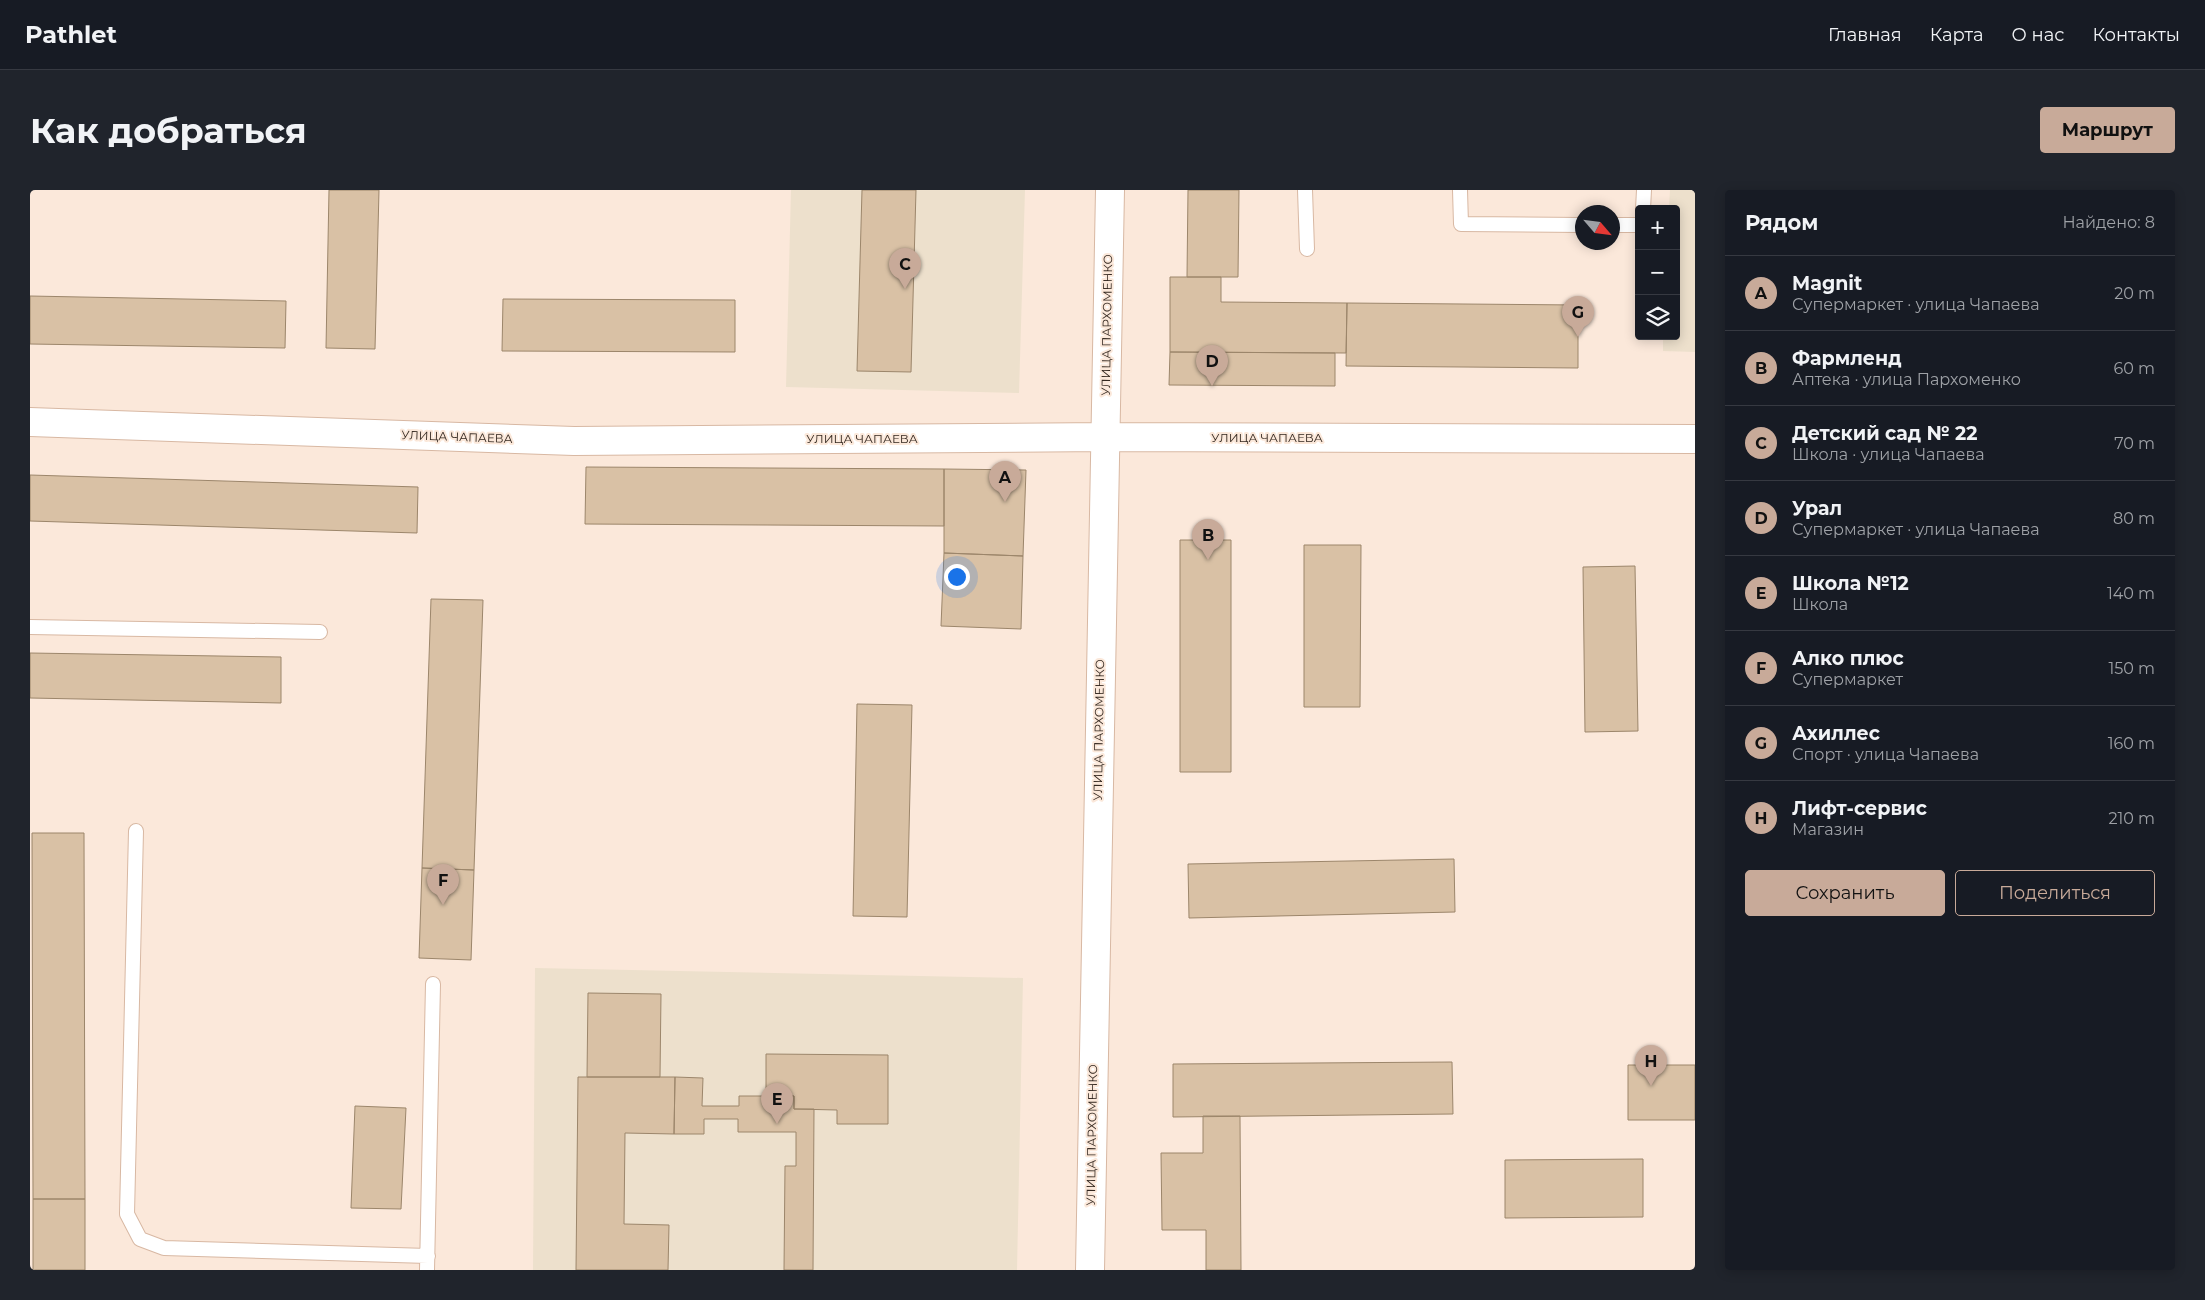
<!DOCTYPE html>
<html lang="ru">
<head>
<meta charset="utf-8">
<style>
  body { margin:0; font-family:Montserrat,sans-serif; background:#20242c; color:#f1f3f6 }
  .controls { position:absolute; right:15px; top:15px; display:grid; overflow:hidden; border-radius:5px; box-shadow:0 2px 12px #0003 }
  .controls button { width:45px; height:45px; display:grid; place-items:center; padding:0; border:0; border-bottom:1px solid #363941; background:#171b24; color:#f1f3f6; font:25px sans-serif }
  .compass { position:absolute; left:1545px; top:15px; width:45px; height:45px; border-radius:50%; background:#171b24; box-shadow:0 2px 12px #0003; rotate:118deg }
  .you { position:absolute; left:926px; top:386px; width:18px; height:18px; margin:-12px; border:4px solid #fff; border-radius:50%; background:#1a73e8; box-shadow:0 0 0 8px #1a73e833 }
  .badge { display:grid; place-items:center; width:32px; height:32px; border-radius:50%; background:#c8aa99; color:#111; font-size:16px; font-weight:700 }
  .pin { position:absolute; translate:-50% -41px; filter:drop-shadow(0 1px 2px #0008) }
  .pin::after { content:''; position:absolute; top:26px; width:18px; height:15px; background:inherit; clip-path:polygon(0 0,100% 0,50% 100%) }
  .list { margin:0; padding:0; list-style:none }
  h2 { display:flex; justify-content:space-between; align-items:center; height:65px; margin:0; padding:0 20px; font-size:21px }
  h2 small { font-size:16px; font-weight:400; color:#9ea1a6 }
  .list li { display:grid; grid-template-columns:32px 1fr auto; gap:15px; align-items:center; box-sizing:border-box; height:75px; padding:0 20px; border-top:1px solid #363941 }
  .list b { display:block; font-size:19px; white-space:nowrap }
  .list p { margin:0; font-size:16px; white-space:nowrap; color:#9ea1a6 }
  .list em { font-size:16px; font-style:normal; color:#9ea1a6 }
  .actions { display:flex; gap:10px; padding:15px 20px }
  .actions a { flex:1; padding:11px 0; border:1px solid #c8aa99; border-radius:5px; text-align:center; font-size:18px; color:#c8aa99 }
  .actions .main { background:#c8aa99; color:#111 }
  .icon { flex:none; width:28px; height:28px; fill:none; stroke:currentColor; stroke-width:2; stroke-linecap:round; stroke-linejoin:round }
  .map { position:relative; flex:none; width:1665px; height:1080px; overflow:hidden; border-radius:5px }
  header { display:flex; align-items:center; gap:30px; box-sizing:border-box; height:70px; padding:0 25px; background:#171b24; border-bottom:1px solid #363941 }
  header strong { font-size:24px }
  nav { display:flex; gap:28px; margin-inline-start:auto; font-size:18px }
  .intro { display:flex; align-items:center; justify-content:space-between; box-sizing:border-box; height:120px; padding:0 30px }
  h1 { margin:0; font-size:35px }
  .button { padding:12px 22px; border-radius:5px; background:#c8aa99; color:#111; font-size:18px; font-weight:700 }
  main { display:flex; gap:30px; padding:0 30px }
  aside { flex:1; background:#171b24; border-radius:5px; box-shadow:0 2px 12px #0003 }
  .map>svg:first-child { display:block }
  .education { fill:#ede0cc }
  .building { fill:#d9c1a5; stroke:#9c866b }
  .lines { fill:none; stroke-linecap:round; stroke-linejoin:round }
  .lane-casing { stroke:#d8b8a3; stroke-width:16 }
  .street-casing { stroke:#d8b8a3; stroke-width:30 }
  .lane { stroke:#fff; stroke-width:14 }
  .street { stroke:#fff; stroke-width:28 }
  .labels { text-anchor:middle; stroke-width:4; stroke-linejoin:round; paint-order:stroke }
  .street-label { font-size:12px; fill:#33271f; stroke:#fbe8da }
</style>
</head>
<body>
<header>
<strong>Pathlet</strong>
<nav><a>Главная</a><a>Карта</a><a>О нас</a><a>Контакты</a></nav>
</header>
<div class="intro"><h1>Как добраться</h1><a class="button">Маршрут</a></div>
<main>
<div class="map">
<svg width="1665" height="1080" viewBox="0 0 1665 1080">
  <rect width="100%" height="100%" fill="#fbe8da"/>
  <path class="education" d="M761,0H995L989,203L756,197Z
    M1640,0H1665V162L1633,161V146H1646V19H1639Z
    M505,778L993,788L987,1080H503Z"/>
  <path class="building" d="M299,0H349L345,159L296,158Z
    M832,0H886L881,182L827,181Z
    M1158,0H1209L1208,87H1157Z
    M1140,87H1191V112L1317,113L1316,163L1140,162Z
    M0,106L256,111L255,158L0,154Z
    M473,109L705,110V162L472,161Z
    M1317,113L1548,115V178L1316,176Z
    M1140,162L1305,163V196L1139,195Z
    M556,277L914,279V336L555,334Z
    M914,279L996,280L993,366L914,363Z
    M0,285L388,297L387,343L0,331Z
    M1150,350H1201V582H1150Z
    M1274,355H1331L1330,517H1274Z
    M914,363L993,366L991,439L911,436Z
    M1605,376L1608,541L1555,542L1553,377Z
    M401,409L453,410L444,680L392,678Z
    M0,463L251,467V513L0,508Z
    M827,514L882,515L877,727L823,726Z
    M2,643H54L55,1009H3Z
    M1424,669L1425,722L1159,728L1158,674Z
    M392,678L444,680L441,770L389,768Z
    M558,803L631,804L630,887H557Z
    M736,864L858,865V934H807V920L764,919V906H736Z
    M1422,872L1423,924L1143,927V874Z
    M1598,875H1665V930H1598Z
    M548,887H645L644,944L595,943L594,1034L639,1035L638,1080H546Z
    M645,887L673,888L672,916H709V906H764V919H784L783,1080H754L755,976H766V942H708V929H674V944H644Z
    M325,916L376,918L371,1019L321,1018Z
    M1173,926H1210L1211,1080H1176V1040H1132L1131,963H1173Z
    M1613,969V1027L1475,1028V970Z
    M3,1009H55V1080H3Z"/>
  <g class="lines">
    <defs>
      <path id="lane" d="M1275,0L1277,59
        M1430,0L1431,34L1552,35
        M1613,19L1614,0
        M1582,35H1609
        M0,437L290,442
        M106,641L97,1024L110,1049L134,1058L398,1066
        M397,1080L403,794"/>
      <path id="street" d="M0,232L544,251L1075,247L1665,249
        M1060,1080L1080,0"/>
    </defs>
    <use href="#lane" class="lane-casing"/>
    <use href="#street" class="street-casing"/>
    <use href="#lane" class="lane"/>
    <use href="#street" class="street"/>
  </g>
  <g class="labels">
    <g class="street-label">
      <text transform="translate(1077 135) rotate(-89)" y="4">УЛИЦА ПАРХОМЕНКО</text>
      <text transform="translate(427 247) rotate(2)" y="4">УЛИЦА ЧАПАЕВА</text>
      <text x="1237" y="252">УЛИЦА ЧАПАЕВА</text>
      <text x="832" y="253">УЛИЦА ЧАПАЕВА</text>
      <text transform="translate(1069 540) rotate(-89)" y="4">УЛИЦА ПАРХОМЕНКО</text>
      <text transform="translate(1062 945) rotate(-89)" y="4">УЛИЦА ПАРХОМЕНКО</text>
    </g>
  </g>
</svg>
<div class="controls">
<button>+</button>
<button>−</button>
<button><svg class="icon" aria-label="layers" viewBox="0 0 24 24"><path d="M12 4l9 5-9 5-9-5zM3 14l9 5 9-5"/></svg></button>
</div>
<svg class="compass" viewBox="-18 -18 36 36"><path d="M0-13l5 13h-10z" fill="#e53935"/><path d="M0 13l5-13h-10z" fill="#9ea1a6"/></svg>
<div class="you"></div>
<div class="pin badge" style="left:975px;top:312px">A</div>
<div class="pin badge" style="left:1178px;top:370px">B</div>
<div class="pin badge" style="left:875px;top:99px">C</div>
<div class="pin badge" style="left:1182px;top:196px">D</div>
<div class="pin badge" style="left:747px;top:934px">E</div>
<div class="pin badge" style="left:413px;top:715px">F</div>
<div class="pin badge" style="left:1548px;top:147px">G</div>
<div class="pin badge" style="left:1621px;top:896px">H</div>
</div>
<aside>
<h2>Рядом<small>Найдено: 8</small></h2>
<ul class="list">
<li><span class="badge">A</span><div><b>Magnit</b><p>Супермаркет · улица Чапаева</p></div><em>20 m</em></li>
<li><span class="badge">B</span><div><b>Фармленд</b><p>Аптека · улица Пархоменко</p></div><em>60 m</em></li>
<li><span class="badge">C</span><div><b>Детский сад № 22</b><p>Школа · улица Чапаева</p></div><em>70 m</em></li>
<li><span class="badge">D</span><div><b>Урал</b><p>Супермаркет · улица Чапаева</p></div><em>80 m</em></li>
<li><span class="badge">E</span><div><b>Школа №12</b><p>Школа</p></div><em>140 m</em></li>
<li><span class="badge">F</span><div><b>Алко плюс</b><p>Супермаркет</p></div><em>150 m</em></li>
<li><span class="badge">G</span><div><b>Ахиллес</b><p>Спорт · улица Чапаева</p></div><em>160 m</em></li>
<li><span class="badge">H</span><div><b>Лифт-сервис</b><p>Магазин</p></div><em>210 m</em></li>
</ul>
<div class="actions"><a class="main">Сохранить</a><a>Поделиться</a></div>
</aside>
</main>
</body>
</html>
